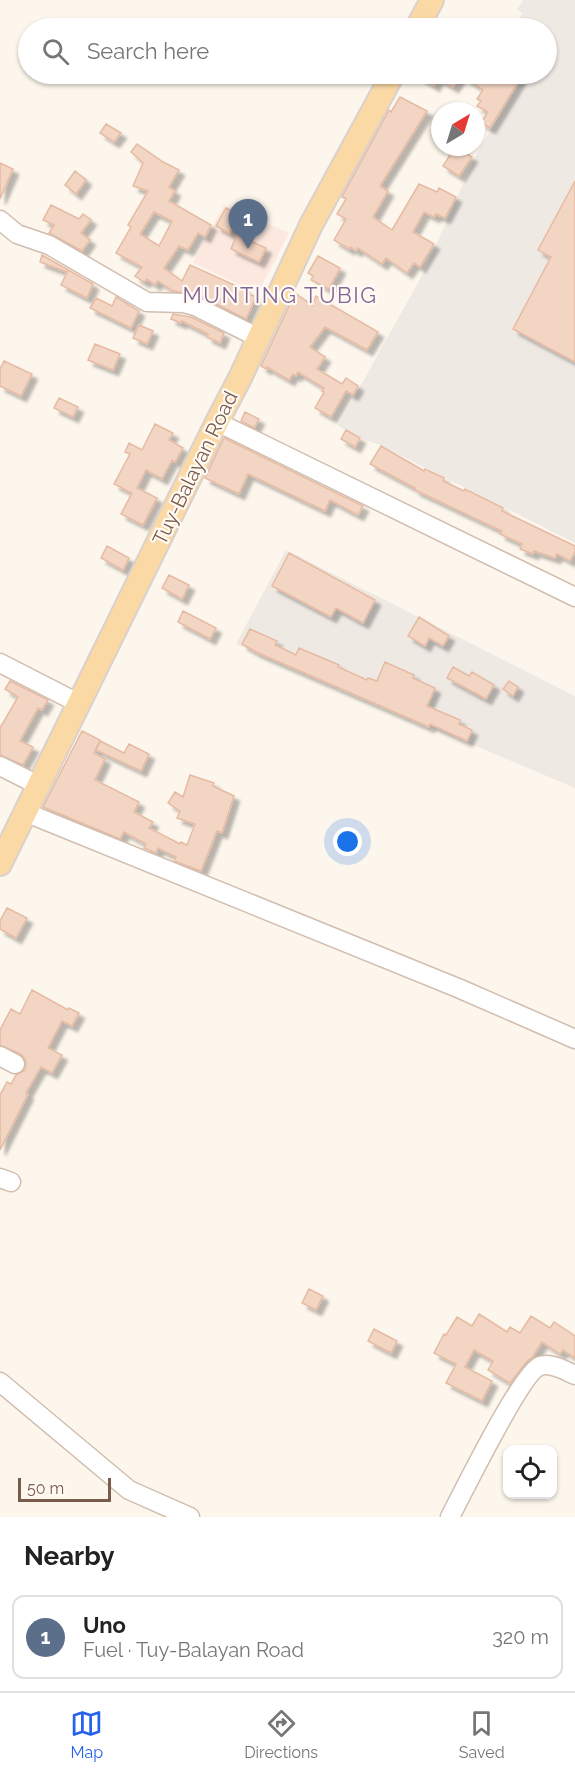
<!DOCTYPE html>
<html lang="en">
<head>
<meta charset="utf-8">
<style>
  body { margin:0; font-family:Raleway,sans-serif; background:#f6f6f6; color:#222 }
  .controls { position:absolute; right:18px; bottom:18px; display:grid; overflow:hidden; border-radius:12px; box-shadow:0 2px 4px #0004 }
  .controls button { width:54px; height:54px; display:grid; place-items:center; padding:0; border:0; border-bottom:2px solid #e0e0e0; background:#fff; color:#222; font:30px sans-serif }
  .compass { position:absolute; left:431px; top:102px; width:54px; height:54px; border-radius:50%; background:#fff; box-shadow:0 2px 4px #0004; rotate:38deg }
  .scale { position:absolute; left:18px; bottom:15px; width:93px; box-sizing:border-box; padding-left:6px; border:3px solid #7a5c4d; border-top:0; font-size:16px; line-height:21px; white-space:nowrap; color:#7a5c4d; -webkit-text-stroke:4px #fffaf3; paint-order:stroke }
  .you { position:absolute; left:348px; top:842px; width:21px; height:21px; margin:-15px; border:4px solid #fff; border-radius:50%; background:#1a73e8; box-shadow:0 0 0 9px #1a73e833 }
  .badge { display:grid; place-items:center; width:39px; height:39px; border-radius:50%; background:#2563eb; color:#fff; font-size:20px; font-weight:700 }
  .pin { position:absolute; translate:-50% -50px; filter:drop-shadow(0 2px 3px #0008) }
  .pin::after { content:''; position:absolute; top:32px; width:21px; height:18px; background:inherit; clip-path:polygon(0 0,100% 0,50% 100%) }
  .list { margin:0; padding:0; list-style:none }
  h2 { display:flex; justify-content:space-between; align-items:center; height:78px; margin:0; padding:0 24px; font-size:26px }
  h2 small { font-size:20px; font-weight:400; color:#767676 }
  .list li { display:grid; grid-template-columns:39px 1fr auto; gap:18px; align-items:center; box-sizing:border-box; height:84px; margin:0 12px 12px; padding:0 12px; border:2px solid #e0e0e0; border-radius:12px }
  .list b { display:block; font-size:22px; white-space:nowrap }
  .list p { margin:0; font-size:20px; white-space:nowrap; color:#767676 }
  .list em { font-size:20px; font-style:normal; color:#767676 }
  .icon { flex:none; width:33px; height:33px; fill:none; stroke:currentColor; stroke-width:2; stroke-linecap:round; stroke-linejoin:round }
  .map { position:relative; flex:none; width:575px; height:1517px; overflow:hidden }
  .search { position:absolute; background:#fff; box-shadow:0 2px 4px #0004; left:18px; right:18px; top:18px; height:66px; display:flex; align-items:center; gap:15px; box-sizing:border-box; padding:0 21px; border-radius:33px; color:#767676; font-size:22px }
  .sheet { height:174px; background:#fff }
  nav { display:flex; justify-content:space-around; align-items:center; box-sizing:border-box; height:84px; border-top:2px solid #e0e0e0; background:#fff; font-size:16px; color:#767676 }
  nav a { display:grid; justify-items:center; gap:3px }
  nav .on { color:#2563eb }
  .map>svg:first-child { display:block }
  .commercial { fill:#fde8e0 }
  .industrial { fill:#efe9e4 }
  .building { fill:#f3d5c3; stroke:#e6bba3; stroke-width:1.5; fill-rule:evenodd; filter:url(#shadow) }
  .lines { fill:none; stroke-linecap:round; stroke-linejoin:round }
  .minor-casing { stroke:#d1beb0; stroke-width:21 }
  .major-casing { stroke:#dad1cd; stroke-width:26 }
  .minor { stroke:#fff; stroke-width:18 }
  .major { stroke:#fbd9a5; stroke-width:22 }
  .labels { text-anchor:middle; stroke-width:4.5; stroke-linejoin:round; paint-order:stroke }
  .street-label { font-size:20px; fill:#7a5c4d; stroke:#fffaf3 }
  .quarter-label { font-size:22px; letter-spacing:1.5px; fill:#846695; stroke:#fffaf3 }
</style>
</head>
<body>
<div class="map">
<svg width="575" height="1517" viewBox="0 0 575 1517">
  <defs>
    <filter id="shadow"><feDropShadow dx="5.5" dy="5.5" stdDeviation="1.5" flood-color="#0004"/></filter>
  </defs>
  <rect width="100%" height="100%" fill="#fdf6ec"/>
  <path class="commercial" d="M224,205L289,233L258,293L193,263Z"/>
  <path class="industrial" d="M523,0H575V543L380,445L363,439L338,426L424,272L477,153L525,74H546V28H515L522,13L517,10Z
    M286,550L575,696V788L236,644Z"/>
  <path class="building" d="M415,74H523L490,128L481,123L488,112L477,106L481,101L477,99L483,90L461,75L453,87L438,78L434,86Z
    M400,97L427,111L380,186L388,191L373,217L392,230L419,184L437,192L439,188L456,197L445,218L436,214L434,217L424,212L413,232L434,244L420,267L414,263L407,273L386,258L382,264L358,248L356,251L351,247L349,249L334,240L346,219L337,214L346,199L342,197L389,110L391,112Z
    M106,124L121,133L114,142L100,133Z
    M137,144L163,162L179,170L169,187L175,191L169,201L211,225L205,237L198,233L188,250L179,246L164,268L182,281L190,265L250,292L249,294L256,297L246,319L198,295L173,291L158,281L155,285L147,279L144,282L135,276L142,267L116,253L131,227L128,225L148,191L133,186L143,163L131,152ZM154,212L172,221L159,246L140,234Z
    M455,147L472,157L459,176L443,166Z
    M0,163L13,169L0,199Z
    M75,171L86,180L76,194L65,185Z
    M575,181V362L513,329L551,257L538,250Z
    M51,205L79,219L83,214L91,220L81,233L90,240L82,251L49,233L54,225L43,220Z
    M226,208L239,215L229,233L216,226Z
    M237,235L266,248L259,262L231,249Z
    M42,255L93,284L87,298L61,285L68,270L67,272L40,262Z
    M318,256L340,268L329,289L311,280L313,276L308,273Z
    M295,293L312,305L316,296L378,332L367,350L325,327L310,347L325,357L317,369L342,384L346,378L358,386L353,395L346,391L331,417L315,408L324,392L322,391L324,388L298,372L296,376L293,374L289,380L267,367L266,369L261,366Z
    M116,297L139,311L131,328L90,308L96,298L112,306Z
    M173,314L191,317L224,333L220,343L207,337L208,334L182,321L181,323L171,319Z
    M139,325L153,331L147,344L133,338Z
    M95,344L120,354L113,370L88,360Z
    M4,361L32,374L21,396L0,386V369Z
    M59,398L78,407L73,417L54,408Z
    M245,412L259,419L254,428L241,421Z
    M155,424L173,433L169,440L183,448L175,462L172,460L162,479L146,470L137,488L157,498L143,525L121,514L132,493L114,484L130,454L125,452L129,443L142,450Z
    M346,430L360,438L355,447L341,439Z
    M224,438L363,506L358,515L330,500L325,511L248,474L239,494L205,478Z
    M381,446L424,471L425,469L444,478L443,481L464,491L465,489L503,508L502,511L575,546V552L570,561L557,554L555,558L534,551L533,554L520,549L522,544L500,534L502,531L415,490V488L370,464Z
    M107,546L129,558L123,570L101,558Z
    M289,553L375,600L363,623L336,608L331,617L272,586Z
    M169,575L189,585L182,599L162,588Z
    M183,611L216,628L210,639L178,622Z
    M419,617L449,636L443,646L429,638L425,646L408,636Z
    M250,629L277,641L275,645L296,655L299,648L339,665L338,667L367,680L368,678L377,681L385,662L414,675L413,678L435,688L427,706L460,720L459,724L472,730L467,741L430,724L429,727L256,652L242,644Z
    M453,667L469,676L472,672L494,685L486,699L447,678Z
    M10,681L48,700L42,710L38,708L20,741L33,747L23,765L0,755V728L18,697L5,689Z
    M509,681L518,687L513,696L503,689Z
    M82,731L100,740L94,753L105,759L95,780L139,802L134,812L153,822L149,828L180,844L181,842L187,845L195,824L177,818L180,811L168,803L175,792L183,797L190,775L214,783L213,786L234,796L222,833L217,831L201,871L174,861L176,857L158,848L156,853L144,848L146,844L124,832L120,839L43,807Z
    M100,741L124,753L129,744L149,754L141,771L96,750Z
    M7,908L27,918L16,938L0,929V921Z
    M32,990L68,1010L69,1008L79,1013L72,1026L62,1021L48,1048L62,1055L52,1073L41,1067L26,1093L28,1094L0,1150V1095L7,1082L11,1084L16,1075L25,1070L26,1064L25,1059L21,1054L0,1045V1030L11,1009L20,1014Z
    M309,1289L323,1296L316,1310L302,1303Z
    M479,1314L507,1332L510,1327L520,1333L531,1316L550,1328L554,1322L575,1336V1358L563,1350L560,1354L542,1342L532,1358L527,1361L510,1383L488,1370L493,1361L474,1350L465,1367L492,1381L482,1401L446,1383L456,1364L434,1353L444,1334L446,1335L457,1317L472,1326Z
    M374,1329L397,1341L391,1353L368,1341Z"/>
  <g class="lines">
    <defs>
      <path id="minor" d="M0,220L17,234L49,245L147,302L184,303L195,306L259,338
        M217,422L575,597
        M0,663L80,704
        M0,766L40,786
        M27,813L458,988L575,1039
        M0,1056L15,1064
        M0,1178L11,1182
        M0,1382L129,1490L190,1517
        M450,1517C462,1494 522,1372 540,1366C551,1362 566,1371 575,1375"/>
      <path id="major" d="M417,28L432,0
        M0,864L217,422L241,376L311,225L393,74"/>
    </defs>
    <use href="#minor" class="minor-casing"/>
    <use href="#major" class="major-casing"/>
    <use href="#minor" class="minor"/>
    <use href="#major" class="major"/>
  </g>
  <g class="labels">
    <g class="street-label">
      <text transform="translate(195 468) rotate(-64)" y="7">Tuy-Balayan Road</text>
    </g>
    <g class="quarter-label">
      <text x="280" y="303">MUNTING TUBIG</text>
    </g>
  </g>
</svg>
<div class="controls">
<button><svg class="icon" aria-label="locate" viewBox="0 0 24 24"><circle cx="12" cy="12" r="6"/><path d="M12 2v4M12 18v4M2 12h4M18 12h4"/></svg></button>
</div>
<svg class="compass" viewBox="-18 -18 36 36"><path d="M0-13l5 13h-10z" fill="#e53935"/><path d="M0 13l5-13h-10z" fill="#767676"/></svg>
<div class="scale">50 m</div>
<div class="you"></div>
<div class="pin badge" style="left:248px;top:249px;background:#5c6f8a">1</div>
<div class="search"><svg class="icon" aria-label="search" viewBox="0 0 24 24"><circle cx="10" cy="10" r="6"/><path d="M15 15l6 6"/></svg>Search here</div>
</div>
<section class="sheet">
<h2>Nearby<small></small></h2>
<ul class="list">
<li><span class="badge" style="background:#5c6f8a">1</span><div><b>Uno</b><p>Fuel · Tuy-Balayan Road</p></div><em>320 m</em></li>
</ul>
</section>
<nav>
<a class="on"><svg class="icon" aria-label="map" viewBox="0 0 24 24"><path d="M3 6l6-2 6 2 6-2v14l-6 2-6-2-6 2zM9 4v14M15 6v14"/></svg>Map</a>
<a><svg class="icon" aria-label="directions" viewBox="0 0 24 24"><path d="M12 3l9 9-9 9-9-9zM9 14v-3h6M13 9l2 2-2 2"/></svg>Directions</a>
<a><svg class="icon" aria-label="saved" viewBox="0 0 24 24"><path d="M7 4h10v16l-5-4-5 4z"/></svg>Saved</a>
</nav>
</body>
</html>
